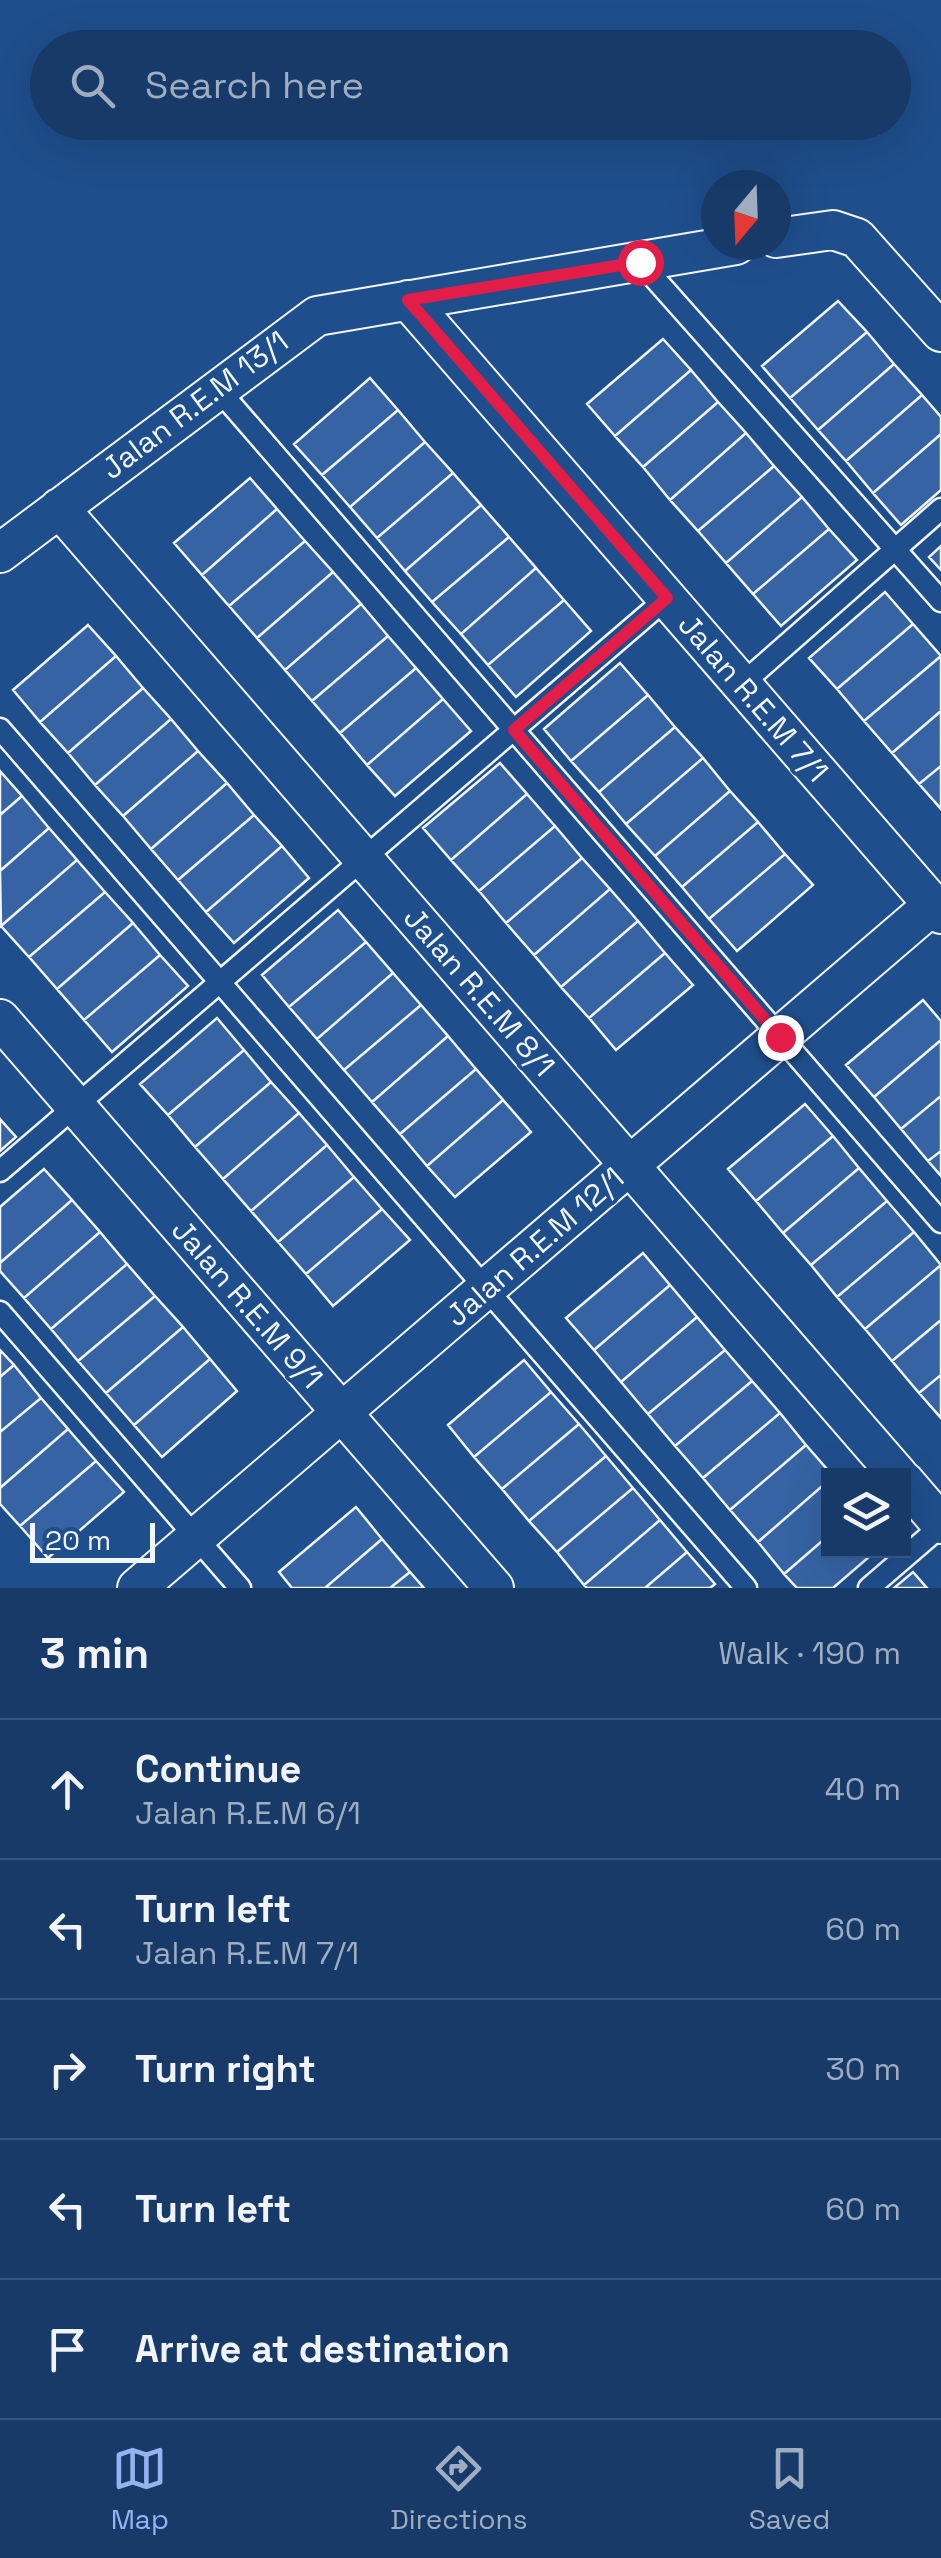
<!DOCTYPE html>
<html lang="en">
<head>
<meta charset="utf-8">
<style>
  body { margin:0; font-family:"Space Grotesk",sans-serif; background:#244571; color:#f1f3f6 }
  .controls { position:absolute; right:30px; bottom:30px; display:grid; overflow:hidden; border-radius:0px; box-shadow:0 10px 40px #0002 }
  .controls button { width:90px; height:90px; display:grid; place-items:center; padding:0; border:0; border-bottom:2px solid #36547d; background:#173a69; color:#f1f3f6; font:50px sans-serif }
  .compass { position:absolute; left:701px; top:170px; width:90px; height:90px; border-radius:50%; background:#173a69; box-shadow:0 10px 40px #0002; rotate:199deg }
  .scale { position:absolute; left:30px; bottom:25px; width:125px; box-sizing:border-box; padding-left:10px; border:5px solid #f2f6ff; border-top:0; font-size:28px; line-height:35px; white-space:nowrap; color:#f2f6ff; -webkit-text-stroke:8px #1f4e8c; paint-order:stroke }
  .stop { position:absolute; width:30px; height:30px; margin:-22px; border:8px solid #e11d48; border-radius:50%; background:#fff }
  .stop.end { background:#e11d48; border-color:#fff; box-shadow:0 2px 10px #0008 }
  .list { margin:0; padding:0; list-style:none }
  h2 { display:flex; justify-content:space-between; align-items:center; height:130px; margin:0; padding:0 40px; font-size:42px }
  h2 small { font-size:32px; font-weight:400; color:#9eadc0 }
  .list li { display:grid; grid-template-columns:65px 1fr auto; gap:30px; align-items:center; box-sizing:border-box; height:140px; padding:0 40px; border-top:2px solid #36547d }
  .list b { display:block; font-size:38px; white-space:nowrap }
  .list p { margin:0; font-size:32px; white-space:nowrap; color:#9eadc0 }
  .list em { font-size:32px; font-style:normal; color:#9eadc0 }
  .icon { flex:none; width:55px; height:55px; fill:none; stroke:currentColor; stroke-width:2; stroke-linecap:round; stroke-linejoin:round }
  .map { position:relative; flex:none; width:941px; height:1588px; overflow:hidden }
  .search { position:absolute; background:#173a69; box-shadow:0 10px 40px #0002; left:30px; right:30px; top:30px; height:110px; display:flex; align-items:center; gap:25px; box-sizing:border-box; padding:0 35px; border-radius:55px; color:#9eadc0; font-size:38px }
  .sheet { height:830px; background:#173a69 }
  nav { display:flex; justify-content:space-around; align-items:center; box-sizing:border-box; height:140px; border-top:2px solid #36547d; background:#173a69; font-size:28px; color:#9eadc0 }
  nav a { display:grid; justify-items:center; gap:5px }
  nav .on { color:#95b2f1 }
  .map>svg:first-child { display:block }
  .building { fill:#3563a3; stroke:#f2f6ff; stroke-width:2.5 }
  .lines { fill:none; stroke-linecap:round; stroke-linejoin:round }
  .service-casing { stroke:#f2f6ff; stroke-width:25 }
  .minor-casing { stroke:#f2f6ff; stroke-width:42 }
  .service { stroke:#1f4e8c; stroke-width:20 }
  .minor { stroke:#1f4e8c; stroke-width:38 }
  .route { stroke:#e11d48; stroke-width:12 }
  .labels { text-anchor:middle; stroke-width:8; stroke-linejoin:round; paint-order:stroke }
  .street-label { font-size:30px; fill:#f2f6ff; stroke:#1f4e8c }
</style>
</head>
<body>
<div class="map">
<svg width="941" height="1588" viewBox="0 0 941 1588">
  <rect width="100%" height="100%" fill="#1f4e8c"/>
  <path class="building" d="M838,301L867,332L790,398L762,366Z
    M867,332L894,364L818,430L790,398Z
    M663,339L691,370L615,436L587,404Z
    M894,364L922,395L846,461L818,430Z
    M691,370L718,402L643,467L615,436Z
    M370,378L398,410L322,475L294,444Z
    M922,395L941,417V434L873,493L846,461Z
    M718,402L746,433L670,500L643,467Z
    M398,410L425,442L350,507L322,475Z
    M746,433L774,466L698,531L670,500Z
    M941,434V490L901,525L873,493Z
    M425,442L453,473L377,538L350,507Z
    M774,466L802,497L726,563L698,531Z
    M453,473L481,505L405,571L377,538Z
    M250,478L277,509L202,575L174,543Z
    M802,497L829,529L753,594L726,563Z
    M481,505L509,537L432,602L405,571Z
    M277,509L305,541L229,606L202,575Z
    M829,529L857,560L781,626L753,594Z
    M509,537L536,568L461,634L432,602Z
    M305,541L333,572L257,638L229,606Z
    M941,546V570L929,557Z
    M536,568L564,600L488,665L461,634Z
    M333,572L361,604L285,670L257,638Z
    M885,592L913,624L837,689L809,658Z
    M564,600L591,631L516,697L488,665Z
    M361,604L388,636L312,701L285,670Z
    M913,624L941,656L864,721L837,689Z
    M88,625L116,656L40,722L13,690Z
    M388,636L416,668L340,733L312,701Z
    M116,656L143,688L68,753L40,722Z
    M941,656V711L892,753L864,721Z
    M620,663L648,695L571,761L544,729Z
    M416,668L443,699L367,765L340,733Z
    M143,688L171,719L95,785L68,753Z
    M648,695L675,727L599,792L571,761Z
    M443,699L471,731L395,796L367,765Z
    M941,711V766L919,784L892,753Z
    M171,719L198,751L123,816L95,785Z
    M675,727L703,758L626,824L599,792Z
    M198,751L227,783L151,849L123,816Z
    M703,758L730,791L655,856L626,824Z
    M500,763L527,794L451,860L423,828Z
    M941,766V809L919,784Z
    M0,771L22,796L0,815Z
    M227,783L254,815L178,880L151,849Z
    M730,791L758,822L682,887L655,856Z
    M527,794L555,826L479,891L451,860Z
    M22,796L49,828L0,871V815Z
    M254,815L282,846L206,912L178,880Z
    M758,822L785,854L709,919L682,887Z
    M555,826L582,858L506,923L479,891Z
    M49,828L77,860L1,926L0,871Z
    M282,846L309,878L234,943L206,912Z
    M785,854L813,885L737,951L709,919Z
    M582,858L610,889L534,955L506,923Z
    M77,860L105,892L29,957L1,926Z
    M610,889L638,921L561,987L534,955Z
    M105,892L133,923L57,989L29,957Z
    M338,910L366,942L289,1007L262,975Z
    M638,921L665,953L589,1018L561,987Z
    M133,923L160,955L84,1020L57,989Z
    M366,942L393,973L317,1039L289,1007Z
    M665,953L693,985L616,1050L589,1018Z
    M160,955L188,986L112,1052L84,1020Z
    M393,973L421,1005L344,1070L317,1039Z
    M923,1000L941,1021V1040L874,1097L846,1065Z
    M421,1005L448,1036L372,1102L344,1070Z
    M217,1018L244,1050L168,1115L140,1084Z
    M448,1036L476,1069L400,1134L372,1102Z
    M941,1040V1096L901,1129L874,1097Z
    M244,1050L271,1082L195,1147L168,1115Z
    M476,1069L503,1100L427,1166L400,1134Z
    M271,1082L299,1113L223,1179L195,1147Z
    M941,1096V1151L928,1161L901,1129Z
    M503,1100L531,1132L455,1197L427,1166Z
    M805,1104L833,1136L756,1201L728,1169Z
    M299,1113L327,1145L251,1211L223,1179Z
    M0,1119L16,1137L0,1151Z
    M833,1136L859,1168L783,1233L756,1201Z
    M327,1145L354,1177L278,1242L251,1211Z
    M941,1151V1176L928,1161Z
    M859,1168L887,1201L811,1265L783,1233Z
    M44,1169L72,1200L0,1263V1207Z
    M354,1177L382,1209L306,1274L278,1242Z
    M72,1200L100,1232L24,1298L0,1271V1263Z
    M887,1201L914,1232L837,1297L811,1265Z
    M382,1209L410,1240L333,1306L306,1274Z
    M100,1232L127,1264L51,1329L24,1298Z
    M914,1232L941,1265L865,1329L837,1297Z
    M643,1253L670,1285L594,1350L566,1318Z
    M127,1264L155,1296L78,1361L51,1329Z
    M941,1265V1320L892,1361L865,1329Z
    M670,1285L697,1317L621,1382L594,1350Z
    M155,1296L183,1327L106,1393L78,1361Z
    M697,1317L725,1350L648,1414L621,1382Z
    M941,1320V1375L919,1393L892,1361Z
    M183,1327L210,1359L134,1425L106,1393Z
    M0,1350L14,1365L0,1377Z
    M725,1350L752,1381L675,1446L648,1414Z
    M210,1359L237,1391L162,1457L134,1425Z
    M524,1360L551,1392L474,1457L448,1425Z
    M14,1365L41,1398L0,1432V1377Z
    M941,1375V1418L919,1393Z
    M752,1381L780,1413L703,1478L675,1446Z
    M551,1392L579,1424L502,1489L474,1457Z
    M41,1398L68,1429L0,1488V1432Z
    M780,1413L806,1445L730,1510L703,1478Z
    M579,1424L606,1456L529,1521L502,1489Z
    M68,1429L96,1461L20,1526L0,1504V1488Z
    M806,1445L833,1476H828V1481L758,1542L730,1510Z
    M606,1456L633,1488L557,1552L529,1521Z
    M96,1461L124,1492L48,1558L20,1526Z
    M828,1481V1536L784,1574L758,1542Z
    M633,1488L660,1520L584,1585L557,1552Z
    M356,1507L382,1539L325,1588H292L279,1572Z
    M660,1520L687,1552L645,1588H587L584,1585Z
    M828,1536V1550H877L833,1588H797L784,1574Z
    M382,1539L410,1572L390,1588H325Z
    M687,1552L715,1584L710,1588H645Z
    M410,1572L424,1588H390Z
    M913,1572L927,1588H894Z"/>
  <g class="lines">
    <defs>
      <path id="service" d="M640,262L941,601
        M217,388L941,1222
        M742,684L941,509
        M0,729L746,1588
        M0,1171L667,598
        M0,1312L240,1588
        M869,1588L941,1526"/>
      <path id="minor" d="M776,238L833,230L857,238L941,332
        M408,300L941,914
        M59,508L899,1476
        M0,553L317,316L736,245
        M0,1019L494,1588
        M904,1481L941,1524
        M137,1588L933,905"/>
    </defs>
    <use href="#service" class="service-casing"/>
    <use href="#minor" class="minor-casing"/>
    <use href="#service" class="service"/>
    <use href="#minor" class="minor"/>
  </g>
  <g class="lines">
    <path class="route" d="M640,262L408,300L667,598L514,730L780,1037"/>
  </g>
  <g class="labels">
    <g class="street-label">
      <text transform="translate(195 405) rotate(-37)" y="10">Jalan R.E.M 13/1</text>
      <text transform="translate(753 698) rotate(49)" y="10">Jalan R.E.M 7/1</text>
      <text transform="translate(479 992) rotate(49)" y="10">Jalan R.E.M 8/1</text>
      <text transform="translate(535 1247) rotate(-41)" y="10">Jalan R.E.M 12/1</text>
      <text transform="translate(247 1304) rotate(49)" y="10">Jalan R.E.M 9/1</text>
    </g>
  </g>
</svg>
<div class="controls">
<button><svg class="icon" aria-label="layers" viewBox="0 0 24 24"><path d="M12 4l9 5-9 5-9-5zM3 14l9 5 9-5"/></svg></button>
</div>
<svg class="compass" viewBox="-18 -18 36 36"><path d="M0-13l5 13h-10z" fill="#e53935"/><path d="M0 13l5-13h-10z" fill="#9eadc0"/></svg>
<div class="scale">20 m</div>
<div class="stop" style="left:640px;top:262px"></div>
<div class="stop end" style="left:780px;top:1037px"></div>
<div class="search"><svg class="icon" aria-label="search" viewBox="0 0 24 24"><circle cx="10" cy="10" r="6"/><path d="M15 15l6 6"/></svg>Search here</div>
</div>
<section class="sheet">
<h2>3 min<small>Walk · 190 m</small></h2>
<ul class="list">
<li><svg class="icon" aria-label="ahead" viewBox="0 0 24 24"><path d="M12 20V5M6 11l6-6 6 6"/></svg><div><b>Continue</b><p>Jalan R.E.M 6/1</p></div><em>40 m</em></li>
<li><svg class="icon" aria-label="left" viewBox="0 0 24 24"><path d="M17 20v-9H6M10 6l-5 5 5 5"/></svg><div><b>Turn left</b><p>Jalan R.E.M 7/1</p></div><em>60 m</em></li>
<li><svg class="icon" aria-label="right" viewBox="0 0 24 24"><path d="M7 20v-9h11M14 6l5 5-5 5"/></svg><div><b>Turn right</b></div><em>30 m</em></li>
<li><svg class="icon" aria-label="left" viewBox="0 0 24 24"><path d="M17 20v-9H6M10 6l-5 5 5 5"/></svg><div><b>Turn left</b></div><em>60 m</em></li>
<li><svg class="icon" aria-label="arrive" viewBox="0 0 24 24"><path d="M6 21V4h12l-3 4 3 4H6"/></svg><div><b>Arrive at destination</b></div></li>
</ul>
</section>
<nav>
<a class="on"><svg class="icon" aria-label="map" viewBox="0 0 24 24"><path d="M3 6l6-2 6 2 6-2v14l-6 2-6-2-6 2zM9 4v14M15 6v14"/></svg>Map</a>
<a><svg class="icon" aria-label="directions" viewBox="0 0 24 24"><path d="M12 3l9 9-9 9-9-9zM9 14v-3h6M13 9l2 2-2 2"/></svg>Directions</a>
<a><svg class="icon" aria-label="saved" viewBox="0 0 24 24"><path d="M7 4h10v16l-5-4-5 4z"/></svg>Saved</a>
</nav>
</body>
</html>
